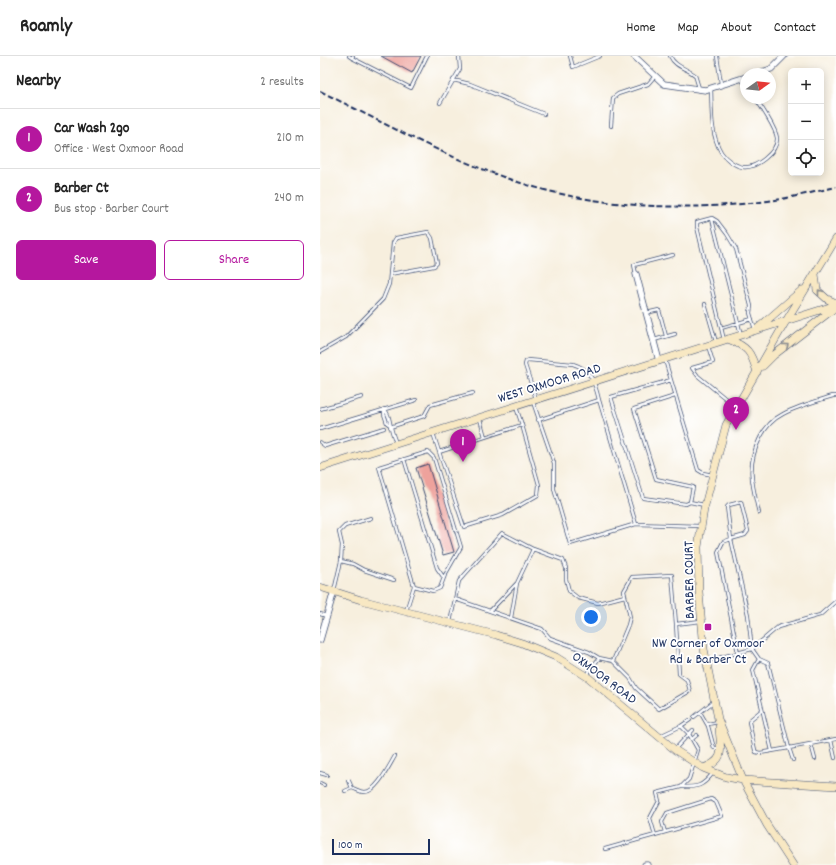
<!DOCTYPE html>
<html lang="en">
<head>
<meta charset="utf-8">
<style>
  body { margin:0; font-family:Dekko,sans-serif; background:#f6f6f6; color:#222 }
  .controls { position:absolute; right:12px; top:12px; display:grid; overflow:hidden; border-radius:6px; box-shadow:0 2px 10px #0003 }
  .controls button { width:36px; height:36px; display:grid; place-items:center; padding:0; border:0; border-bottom:1px solid #e0e0e0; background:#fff; color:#222; font:20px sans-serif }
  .compass { position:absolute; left:420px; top:12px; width:36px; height:36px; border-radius:50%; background:#fff; box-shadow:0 2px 10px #0003; rotate:75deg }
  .scale { position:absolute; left:12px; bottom:10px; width:98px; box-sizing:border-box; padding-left:4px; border:2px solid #1b2f5e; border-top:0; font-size:11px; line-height:14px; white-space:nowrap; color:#1b2f5e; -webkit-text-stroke:3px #fff; paint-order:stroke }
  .you { position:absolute; left:271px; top:561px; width:14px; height:14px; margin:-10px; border:3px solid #fff; border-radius:50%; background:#1a73e8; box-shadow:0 0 0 6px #1a73e833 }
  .badge { display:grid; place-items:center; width:26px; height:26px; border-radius:50%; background:#b5179e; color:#fff; font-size:13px; font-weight:700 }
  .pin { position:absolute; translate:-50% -33px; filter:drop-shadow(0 1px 2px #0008) }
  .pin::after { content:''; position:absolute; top:21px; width:14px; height:12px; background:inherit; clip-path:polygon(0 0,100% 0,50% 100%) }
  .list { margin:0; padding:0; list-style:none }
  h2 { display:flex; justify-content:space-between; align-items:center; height:52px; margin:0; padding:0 16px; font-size:17px }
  h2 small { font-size:13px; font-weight:400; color:#767676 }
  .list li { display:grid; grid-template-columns:26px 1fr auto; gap:12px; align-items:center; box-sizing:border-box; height:60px; padding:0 16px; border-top:1px solid #e0e0e0 }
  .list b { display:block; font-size:15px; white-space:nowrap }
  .list p { margin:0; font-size:13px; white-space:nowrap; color:#767676 }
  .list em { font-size:13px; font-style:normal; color:#767676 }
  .actions { display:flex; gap:8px; padding:12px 16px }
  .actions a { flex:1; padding:9px 0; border:1px solid #b5179e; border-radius:6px; text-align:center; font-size:14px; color:#b5179e }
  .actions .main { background:#b5179e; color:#fff }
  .icon { flex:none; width:22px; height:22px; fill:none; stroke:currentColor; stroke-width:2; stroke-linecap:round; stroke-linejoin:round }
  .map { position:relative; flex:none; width:516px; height:809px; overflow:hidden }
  header { display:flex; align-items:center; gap:24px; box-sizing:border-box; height:56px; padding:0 20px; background:#fff; border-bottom:1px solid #e0e0e0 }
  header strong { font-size:19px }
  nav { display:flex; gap:22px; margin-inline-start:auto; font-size:14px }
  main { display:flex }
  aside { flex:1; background:#fff }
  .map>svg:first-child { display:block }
  .building { fill:#eea29c }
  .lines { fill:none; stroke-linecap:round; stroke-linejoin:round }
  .lane-casing { stroke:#3c4c71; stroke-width:4 }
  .street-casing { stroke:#3c4c71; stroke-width:7 }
  .secondary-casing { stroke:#3c4c71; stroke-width:8 }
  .lane { stroke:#fff; stroke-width:2.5 }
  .street { stroke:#fff; stroke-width:5.5 }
  .secondary { stroke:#f8e8c3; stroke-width:7 }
  .rail { stroke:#1b2f5e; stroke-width:2; stroke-dasharray:6 3; stroke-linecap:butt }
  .oneway { stroke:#8a8c90 }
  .poi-dot { fill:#b5179e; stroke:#fff; stroke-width:1.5 }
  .labels { text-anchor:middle; stroke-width:3.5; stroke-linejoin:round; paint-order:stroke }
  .street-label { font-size:14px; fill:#1b2f5e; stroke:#fff }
  .poi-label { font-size:14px; fill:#1b2f5e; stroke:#fff }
</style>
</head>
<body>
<header>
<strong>Roamly</strong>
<nav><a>Home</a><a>Map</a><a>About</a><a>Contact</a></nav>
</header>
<main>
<aside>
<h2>Nearby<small>2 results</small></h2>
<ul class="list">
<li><span class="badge">1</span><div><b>Car Wash 2go</b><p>Office · West Oxmoor Road</p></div><em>210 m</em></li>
<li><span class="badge">2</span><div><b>Barber Ct</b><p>Bus stop · Barber Court</p></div><em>240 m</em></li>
</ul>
<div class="actions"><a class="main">Save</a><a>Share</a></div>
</aside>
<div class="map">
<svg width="516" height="809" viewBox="0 0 516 809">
  <rect width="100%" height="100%" fill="#fff"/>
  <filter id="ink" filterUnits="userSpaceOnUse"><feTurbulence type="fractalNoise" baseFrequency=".025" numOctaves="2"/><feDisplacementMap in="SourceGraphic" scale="8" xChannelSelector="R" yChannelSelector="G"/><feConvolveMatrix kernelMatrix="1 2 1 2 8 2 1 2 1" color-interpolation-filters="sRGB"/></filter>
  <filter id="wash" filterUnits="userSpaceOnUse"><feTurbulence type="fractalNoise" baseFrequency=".012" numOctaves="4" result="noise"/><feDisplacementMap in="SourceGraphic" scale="16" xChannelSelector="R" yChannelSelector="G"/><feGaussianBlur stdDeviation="0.9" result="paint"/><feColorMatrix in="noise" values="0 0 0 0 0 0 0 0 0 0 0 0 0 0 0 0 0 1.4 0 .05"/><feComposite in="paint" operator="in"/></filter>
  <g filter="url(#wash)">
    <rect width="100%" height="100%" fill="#f7efde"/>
    <g id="blocks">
      <path class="building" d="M61,0H101L92,17Z
        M108,408L134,496L123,499L96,412Z"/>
    </g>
  </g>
  <g filter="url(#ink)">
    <use href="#blocks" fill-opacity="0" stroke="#3c4c71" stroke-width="1"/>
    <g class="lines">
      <defs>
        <path id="lane" d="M29,0L32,2
          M33,0L32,2L91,32L107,0
          M250,0L253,11L280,0
          M350,0C355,11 366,12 375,19L379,32
          M397,0L401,28
          M421,23L426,29
          M133,24L150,28L224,58
          M391,32C392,53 390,77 401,96C405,102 414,110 423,111C435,113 458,96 457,82C456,73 441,50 435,42
          M120,47L140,13L139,0
          M291,70L293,42L298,38L328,28L335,20
          M392,163L421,279
          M316,218L314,209L353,199
          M385,248L396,286
          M326,257L339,254L346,280
          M401,272L432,263
          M334,284L355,278
          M404,284L377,171V166L392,162L397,165L407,178L416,193L431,250L430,257L435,274
          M388,290L393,306L372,312L378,320L416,351
          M0,296L26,281L63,243L69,228L73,187L76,182L108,176L112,182L117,207L114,210L70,218
          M345,304L378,414L383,417L393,419
          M351,324L291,341L323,442L366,448L370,446L384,449
          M355,340L314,353L336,423L373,431L370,446
          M216,343L205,309L206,305L208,304L253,308C271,313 275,327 279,344L218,364
          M279,344L316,468
          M213,346L234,407V433L250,488L316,468L380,470
          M196,351L202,369
          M0,353L42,341
          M160,363L165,381
          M70,369L67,367L64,358V353C70,359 69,364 71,371C72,377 74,382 76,387
          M70,371L104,360L110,349L153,337
          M0,373L96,344
          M113,377L122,405L144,471L183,459L218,439L219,429L202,369L119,396
          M0,386L5,390L64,372
          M84,403L117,512L124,522
          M421,446L428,475L425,479L411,483L407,451L409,449Z
          M439,457C432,428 426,410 440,382C445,372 453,363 463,358C478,350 497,345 513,340H516
          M21,505L22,489L19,476L25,470L51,462
          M14,535L21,505L33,508L44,514L74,524
          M135,543L222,573L230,582L269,596L279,602
          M86,555L94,530L59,411L108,396L114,402L141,491L125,519L120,532L113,535L94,530
          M170,555L197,527L213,493
          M0,558L7,560
          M191,562L197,527
          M130,566L139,525L182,477L213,493L243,504L246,512V523L249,535L258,542L278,547L305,540
          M356,568L352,519L312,521L304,535L310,561L308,569L293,605L310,622L316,632L339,653L370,635L367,624L359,618L356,568L381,565
          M439,603L433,614L452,695L469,692L448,607L439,603L432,593L458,571L500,559L516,545
          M387,605C402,601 417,597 432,593L428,559L411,483L403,486L398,496L418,597
          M266,620L279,602L293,605
          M442,654L431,663L429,666L435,694L436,696L440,697L452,695
          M380,656L388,670L394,692H399
          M374,661L393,646
          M388,668L398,666
          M373,674L369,678L378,694L369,723L361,731C378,731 382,731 393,717
          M340,680L361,670L370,664
          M372,683L377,679
          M511,684L515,702
          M491,688L495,703
          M356,692L369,678L361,670
          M473,704L469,692L516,683
          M0,717L7,719
          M0,727L4,729
          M32,732C36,733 40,736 44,736C56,737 69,710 75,700
          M25,735L32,732L29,725H28
          M345,776L342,766L347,757L391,743L396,746L402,760L335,779L330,762L339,745L337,737L361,731
          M285,793L335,779"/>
        <path id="street" d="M314,0L344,28L385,34L426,21
          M436,18L451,13L464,0
          M316,218L339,305
          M0,584L14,535
          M325,809H328"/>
        <path id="secondary" d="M495,218L497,234L507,243L516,247
          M437,273L482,234
          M408,283C428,291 431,296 437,316
          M443,310L454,299L516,251
          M0,412L516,249
          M0,531L41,544L176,579L202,587L236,601L269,622L355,694L383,712L393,716L406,721L423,724L516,730
          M383,712C407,704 400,693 399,671
          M473,809L447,769L423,724L398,663L384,593L379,536L378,491L384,453L406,369L466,265L516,183"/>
      </defs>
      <use href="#lane" class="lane-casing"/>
      <use href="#street" class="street-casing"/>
      <use href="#secondary" class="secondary-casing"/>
      <use href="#lane" class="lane"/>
      <use href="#street" class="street"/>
      <use href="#secondary" class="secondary"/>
      <path class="rail" d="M0,35C62,66 123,100 189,123C271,152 362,156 448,145C471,142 494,136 516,131"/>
    </g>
    <defs><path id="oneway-chevron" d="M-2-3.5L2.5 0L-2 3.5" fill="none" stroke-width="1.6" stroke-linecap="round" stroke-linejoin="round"/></defs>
    <g class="oneway">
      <use href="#oneway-chevron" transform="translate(500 236) rotate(-128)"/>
      <use href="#oneway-chevron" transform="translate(466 290) rotate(-37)"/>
    </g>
  </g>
  <rect class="poi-dot" x="384" y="567" width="8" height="8" rx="2"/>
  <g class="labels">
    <g class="street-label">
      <text transform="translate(229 326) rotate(-17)" y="5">WEST OXMOOR ROAD</text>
      <text transform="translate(368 524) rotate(-91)" y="5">BARBER COURT</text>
      <text transform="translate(285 621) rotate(37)" y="5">OXMOOR ROAD</text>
    </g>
    <g class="poi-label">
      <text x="388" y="591">NW Corner of Oxmoor<tspan x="388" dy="16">Rd &amp; Barber Ct</tspan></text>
    </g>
  </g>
</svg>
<div class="controls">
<button>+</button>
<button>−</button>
<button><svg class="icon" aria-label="locate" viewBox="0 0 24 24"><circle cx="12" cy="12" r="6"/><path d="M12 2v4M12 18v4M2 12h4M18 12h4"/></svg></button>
</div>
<svg class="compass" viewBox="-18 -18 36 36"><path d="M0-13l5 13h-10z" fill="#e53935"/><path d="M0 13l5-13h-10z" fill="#767676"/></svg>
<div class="scale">100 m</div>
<div class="you"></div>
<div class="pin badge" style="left:143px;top:406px">1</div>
<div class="pin badge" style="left:416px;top:374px">2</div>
</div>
</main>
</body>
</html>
